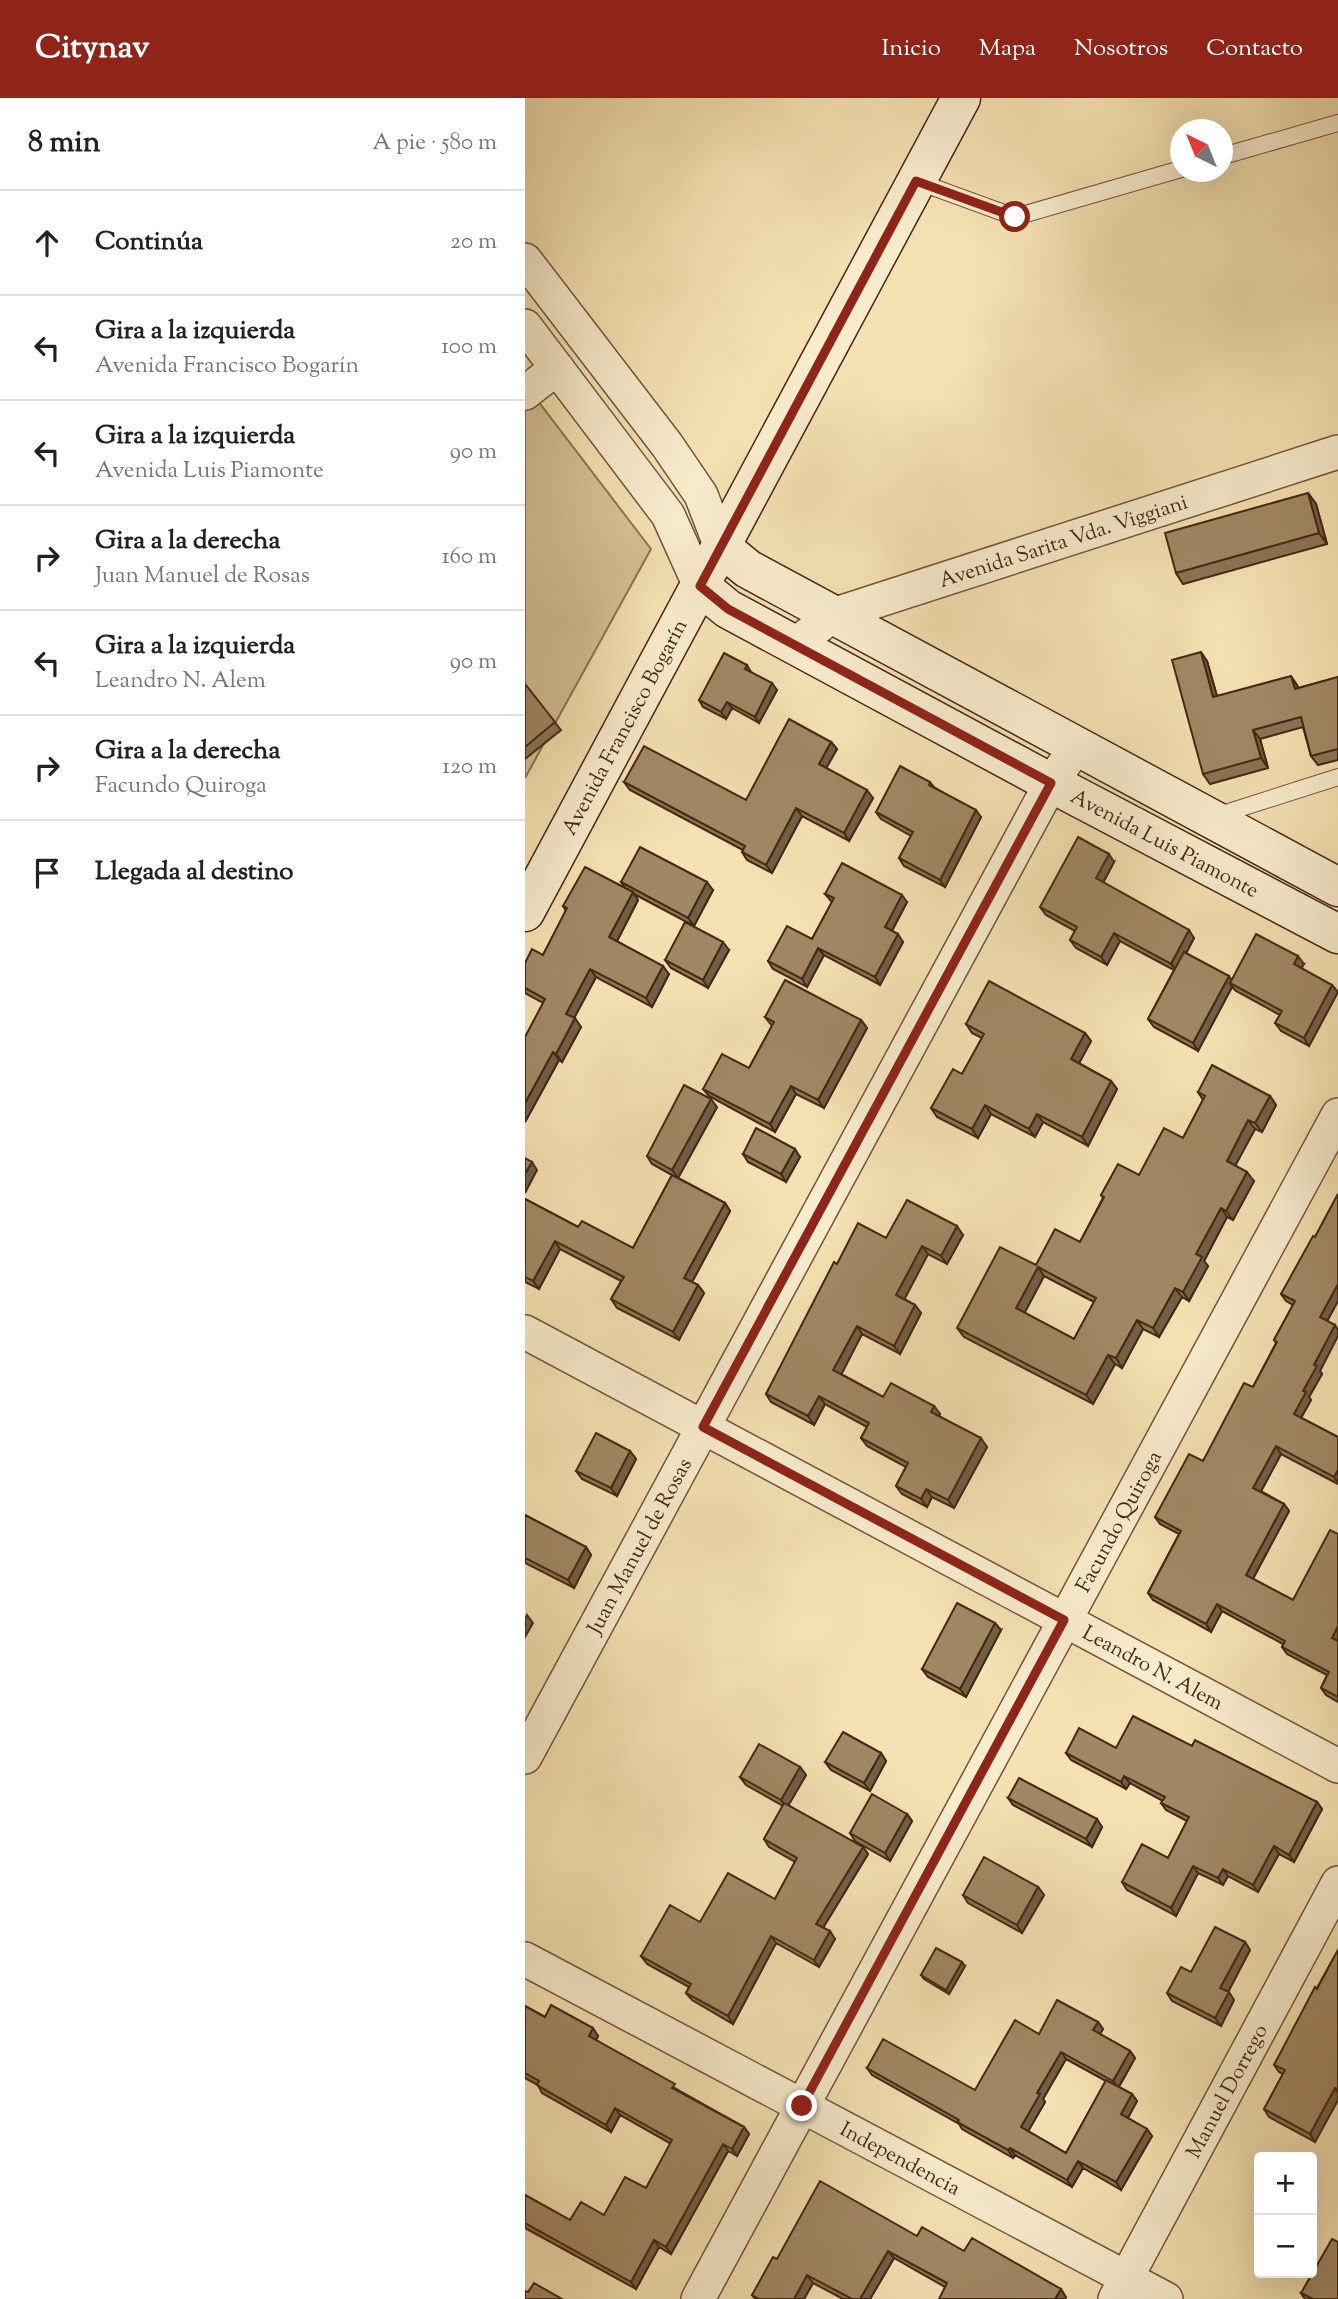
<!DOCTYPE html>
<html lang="es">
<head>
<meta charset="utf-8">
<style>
  body { margin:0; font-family:"Sorts Mill Goudy",serif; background:#f2f2f2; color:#222 }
  .controls { position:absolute; right:21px; bottom:21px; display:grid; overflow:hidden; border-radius:7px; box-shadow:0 7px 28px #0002 }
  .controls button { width:63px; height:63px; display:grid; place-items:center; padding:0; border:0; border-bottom:2px solid #e0e0e0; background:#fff; color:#222; font:35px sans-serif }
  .compass { position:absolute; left:645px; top:21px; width:63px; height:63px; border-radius:50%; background:#fff; box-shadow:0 7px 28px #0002; rotate:317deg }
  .stop { position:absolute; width:21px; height:21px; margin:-16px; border:5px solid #8f2418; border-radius:50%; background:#fff }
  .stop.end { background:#8f2418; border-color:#fff; box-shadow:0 2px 7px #0008 }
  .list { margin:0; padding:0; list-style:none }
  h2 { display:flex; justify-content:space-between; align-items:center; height:91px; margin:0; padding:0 28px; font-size:30px }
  h2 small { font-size:23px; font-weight:400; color:#767676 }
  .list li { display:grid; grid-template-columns:46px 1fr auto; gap:21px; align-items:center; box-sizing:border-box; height:105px; padding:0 28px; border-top:2px solid #e0e0e0 }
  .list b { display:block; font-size:26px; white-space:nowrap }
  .list p { margin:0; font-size:23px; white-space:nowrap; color:#767676 }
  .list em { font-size:23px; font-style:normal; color:#767676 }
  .icon { flex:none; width:38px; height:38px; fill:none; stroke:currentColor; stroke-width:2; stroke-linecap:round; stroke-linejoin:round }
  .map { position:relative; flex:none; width:813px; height:2201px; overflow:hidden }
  header { display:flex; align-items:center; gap:42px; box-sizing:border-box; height:98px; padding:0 35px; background:#8f2418; color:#fff }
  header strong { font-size:33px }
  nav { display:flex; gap:38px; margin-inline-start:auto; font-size:24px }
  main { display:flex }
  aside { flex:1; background:#fff }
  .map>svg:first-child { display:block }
  .green { fill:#d7c197; stroke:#8f7454; stroke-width:2 }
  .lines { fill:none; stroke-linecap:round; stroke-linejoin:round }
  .lane-casing { stroke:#725639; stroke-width:18 }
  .street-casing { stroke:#725639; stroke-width:36 }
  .secondary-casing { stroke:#472711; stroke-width:41 }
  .lane { stroke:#f8eccd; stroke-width:16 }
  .street { stroke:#f8eccd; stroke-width:33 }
  .secondary { stroke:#f8eccd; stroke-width:38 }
  .wall { fill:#8a7557; stroke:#472711; stroke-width:2; fill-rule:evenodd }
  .shaded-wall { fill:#715f47; stroke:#472711; stroke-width:2 }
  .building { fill:#a18865; stroke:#472711; stroke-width:2; fill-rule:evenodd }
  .route { stroke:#8f2418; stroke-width:9 }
  .labels { text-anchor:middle; stroke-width:7; stroke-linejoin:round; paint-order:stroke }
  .street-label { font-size:21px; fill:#472711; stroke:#f8eccd }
</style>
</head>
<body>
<header>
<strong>Citynav</strong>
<nav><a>Inicio</a><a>Mapa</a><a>Nosotros</a><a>Contacto</a></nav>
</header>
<main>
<aside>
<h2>8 min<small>A pie · 580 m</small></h2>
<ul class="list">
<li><svg class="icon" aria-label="ahead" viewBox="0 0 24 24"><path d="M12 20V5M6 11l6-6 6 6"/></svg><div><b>Continúa</b></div><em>20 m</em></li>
<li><svg class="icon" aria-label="left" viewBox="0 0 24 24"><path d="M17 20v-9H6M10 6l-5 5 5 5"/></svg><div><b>Gira a la izquierda</b><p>Avenida Francisco Bogarín</p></div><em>100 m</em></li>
<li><svg class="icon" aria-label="left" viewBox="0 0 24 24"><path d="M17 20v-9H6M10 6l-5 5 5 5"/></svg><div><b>Gira a la izquierda</b><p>Avenida Luis Piamonte</p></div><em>90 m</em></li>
<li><svg class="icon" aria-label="right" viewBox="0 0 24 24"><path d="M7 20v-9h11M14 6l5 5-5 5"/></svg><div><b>Gira a la derecha</b><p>Juan Manuel de Rosas</p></div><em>160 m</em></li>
<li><svg class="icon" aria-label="left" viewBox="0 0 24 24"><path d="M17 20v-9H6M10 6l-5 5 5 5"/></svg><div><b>Gira a la izquierda</b><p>Leandro N. Alem</p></div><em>90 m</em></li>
<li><svg class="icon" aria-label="right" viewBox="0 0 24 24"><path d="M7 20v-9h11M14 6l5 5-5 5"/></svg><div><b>Gira a la derecha</b><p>Facundo Quiroga</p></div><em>120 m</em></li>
<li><svg class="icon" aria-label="arrive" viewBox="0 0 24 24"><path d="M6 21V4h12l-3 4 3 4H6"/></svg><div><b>Llegada al destino</b></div></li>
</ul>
</aside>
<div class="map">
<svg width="813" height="2201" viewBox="0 0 813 2201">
  <rect width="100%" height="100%" fill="#f5e1b2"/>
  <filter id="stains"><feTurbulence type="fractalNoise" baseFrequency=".00286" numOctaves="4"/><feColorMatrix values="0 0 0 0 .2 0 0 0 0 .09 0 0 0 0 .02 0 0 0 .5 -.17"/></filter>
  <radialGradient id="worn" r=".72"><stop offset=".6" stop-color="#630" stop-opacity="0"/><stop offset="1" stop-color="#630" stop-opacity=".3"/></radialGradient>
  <path class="green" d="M0,286L126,451L0,680Z"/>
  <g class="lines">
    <defs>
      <path id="lane" d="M698,58L813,25
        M391,83L490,119L656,71
        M691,718L813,679"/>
      <g id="street">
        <path d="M0,162L142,347L176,397L196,449"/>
        <path d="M0,228L143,417L175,488"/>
        <path d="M0,295L32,270"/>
        <path id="s1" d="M271,546L308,517L813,354"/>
        <path id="s2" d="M0,1234L813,1668"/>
        <path id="s3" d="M0,1659L526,685L552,648"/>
        <path id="s4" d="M0,1861L641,2201"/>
        <path id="s5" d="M173,2201L813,1017"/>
        <path id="s6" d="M590,2201L813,1785"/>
      </g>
      <g id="secondary">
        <path d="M196,449L223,471L813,789"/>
        <path id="s7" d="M175,488L203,511L526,685L813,836"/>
        <path id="s8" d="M0,814L436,0"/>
      </g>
    </defs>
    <use href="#lane" class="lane-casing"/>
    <use href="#street" class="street-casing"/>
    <use href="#secondary" class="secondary-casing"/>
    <use href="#lane" class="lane"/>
    <use href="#street" class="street"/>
    <use href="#secondary" class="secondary"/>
  </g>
  <path class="wall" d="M783,395L791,406L802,446L658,486L651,475Z
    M682,563L692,598L772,587L773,590L813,579V662L793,667L786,658L778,629L735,641L743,670L685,686L678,676Z
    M222,567L226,574L252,592L234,625L207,610L201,621L178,609L174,602Z
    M0,586L36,632L0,661Z
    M306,644L312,651L301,670L348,700L324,743L277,718L247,775L222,762L217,754L218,752L105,692L99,684L221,702Z
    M405,684L409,689L456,719L420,789L379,768L374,760L386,738L356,721L351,714Z
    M589,764L578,785L669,840L661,855L707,882L779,866L776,870L813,894L784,948L756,933L750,925L755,917L711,893L707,889L673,953L629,929L623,921L649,872L595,843L582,867L551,850L545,842L550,833L521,817L515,809Z
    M96,784L188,792L169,828L109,796L113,802L92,843L144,876L127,909L71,879L49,920L56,929L37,964L34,962L0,1024L18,905L0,895V865L18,857L41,813L38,808L100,790Z
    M300,796L382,804L367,833L378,844L355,887L299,857L282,889L248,871L243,863L287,841L307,804Z
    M204,852L183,890L146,870L140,862Z
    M240,919L336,922L342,930L299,1010L271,996L250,1034L184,998L178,991L224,970L247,928Z
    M441,926L560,935L566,943L554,965L586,983L592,991L563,1048L518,1024L510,1039L466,1016L453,1040L412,1019L406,1010L437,976L457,940L447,935Z
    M673,994L745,998L751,1007L737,1034L730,1031L710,1067L729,1083L708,1122L702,1119L679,1163L683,1168L664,1203L657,1199L634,1239L618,1231L597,1270L590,1266L568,1306L439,1239L432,1230L511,1167L555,1144L578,1100L576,1097L614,1077L658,1040L678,1002ZM519,1178L569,1204L549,1241L499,1215Z
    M192,1009L153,1080L200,1105L205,1113L167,1184L173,1187L179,1195L154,1242L92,1210L86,1201L96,1183L35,1151L14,1191L0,1184V1101L53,1129L108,1150L147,1077L127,1066L122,1058Z
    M218,1056L275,1059L261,1084L223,1064Z
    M813,1096V1203L802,1223L795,1273L797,1276L784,1299L786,1302L776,1320L813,1339V1386L756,1356L736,1393L759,1406L764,1413L728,1481L768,1502L813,1436V1604L801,1597L796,1590L802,1577L762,1556L757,1549L758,1546L697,1513L686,1534L628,1502L623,1495L654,1436L635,1426L630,1419L678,1363L728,1289L751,1245L749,1242L768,1207L761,1203L756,1196L790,1139Z
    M438,1137L422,1166L403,1156L379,1201L390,1207L396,1215L375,1256L337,1236L316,1276L358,1299L409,1308L415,1316L414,1318L462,1349L429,1410L407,1399L402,1409L377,1396L371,1388L381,1369L342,1348L336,1340L342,1329L300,1306L289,1327L246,1304L241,1296L312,1166L361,1140Z
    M105,1353L111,1361L92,1398L57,1381L51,1373Z
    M0,1417L61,1449L66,1457L49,1490L0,1465Z
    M476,1532L441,1599L403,1579L397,1571Z
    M667,1648L792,1704L797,1711L769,1764L754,1756L733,1794L703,1778L698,1787L673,1775L651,1818L602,1792L597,1784L643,1760L662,1723L641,1712L636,1705L638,1703L605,1685L601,1691L546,1662L541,1655L591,1650Z
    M356,1655L361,1663L345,1693L306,1672L300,1664Z
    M275,1669L281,1677L263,1707L338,1749L343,1756L298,1830L310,1841L294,1869L251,1845L208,1926L167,1902L161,1895L164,1889L122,1866L116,1858L250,1801L270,1764L244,1749L239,1741L258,1708L221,1687L215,1679Z
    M483,1700L577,1729L567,1749L488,1707Z
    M382,1716L387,1723L365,1763L330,1743L325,1735Z
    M513,1789L519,1797L497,1835L443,1805L438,1797Z
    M720,1844L725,1852L703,1894L709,1902L696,1928L647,1903L642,1895L666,1874Z
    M813,1852V2002L790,2044L744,2019L739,2011L758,1976L754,1974L749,1967Z
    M440,1868L424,1896L399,1881L396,1877Z
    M0,1908L20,1919L73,1938L71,1942L155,1993L219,2029L224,2036L212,2058L203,2053L146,2156L134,2149L111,2191L0,2130V2097L45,2122L79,2117L121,2090L146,2046L95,2017L86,2034L17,1995L13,1987L0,1980Z
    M573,1924L578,1931L575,1936L605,1953L610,1960L594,1989L607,1996L612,2003L603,2020L622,2031L627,2038L596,2092L558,2070L547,2089L490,2057L488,2060L437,2031L434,2026L347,1977L342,1970L450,1992L514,1936ZM541,1961L581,1983L541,2055L503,2033L520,2004L518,2001Z
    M392,2138L439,2153L541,2199L420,2189L369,2160L345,2201H318L288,2185L279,2201H230L227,2197L252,2161Z
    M776,2195L813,2201H780Z"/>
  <path class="shaded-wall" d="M783,395L791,406L802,446L794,435Z
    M676,554L682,563L695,609L688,599Z
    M766,578L772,587L776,601L770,591Z
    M247,585L252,592L234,625L230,619Z
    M202,604L207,610L201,621L196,614Z
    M728,632L735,641L743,670L736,660Z
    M306,644L312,651L299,674L294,666Z
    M342,692L348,700L324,743L319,735Z
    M271,710L277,718L247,775L241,767Z
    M451,712L456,719L420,789L415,782Z
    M584,756L589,764L576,788L571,780Z
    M182,784L188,792L169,828L163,820Z
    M108,794L113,802L90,847L84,839Z
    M377,797L382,804L365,836L360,829Z
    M664,832L669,840L652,873L646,866Z
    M589,835L595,843L582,867L576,859Z
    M373,836L378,844L355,887L350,879Z
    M198,844L204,852L183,890L178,882Z
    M293,850L299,857L282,889L277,881Z
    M773,858L779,866L774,874L769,866Z
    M138,868L144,876L127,909L121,900Z
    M65,871L71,879L47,924L41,916Z
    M704,878L709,886L705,885L707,889L673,953L668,945Z
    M807,887L813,894L784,948L779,940Z
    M50,920L56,929L37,964L31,956Z
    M336,922L342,930L299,1010L293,1002Z
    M560,935L566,943L552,969L546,961Z
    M28,954L34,962L0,1024V1005Z
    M586,983L592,991L563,1048L557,1039Z
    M266,988L271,996L250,1034L245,1026Z
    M745,998L751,1007L737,1034L730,1025Z
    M186,1001L192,1009L153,1080L147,1072Z
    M460,1007L466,1016L453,1040L447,1031Z
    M512,1016L518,1024L510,1039L504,1031Z
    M723,1022L730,1031L708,1072L702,1063Z
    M270,1051L275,1059L261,1084L256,1076Z
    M7,1064L12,1072L0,1095V1076Z
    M722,1074L729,1083L708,1122L701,1113Z
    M200,1105L205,1113L165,1188L159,1180Z
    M696,1110L702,1119L679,1163L683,1168L664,1203L658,1194L671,1156Z
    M432,1128L438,1137L422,1166L416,1158Z
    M30,1143L35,1151L14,1191L8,1183Z
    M397,1148L403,1156L377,1206L371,1197Z
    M513,1169L519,1178L497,1220L491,1210Z
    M813,1186V1203L800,1227L795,1219Z
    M173,1187L179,1195L154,1242L148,1234Z
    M650,1190L657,1199L634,1239L628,1230Z
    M390,1207L396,1215L375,1256L369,1248Z
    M612,1222L618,1231L597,1270L591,1260Z
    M810,1227L813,1232V1238L795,1273L797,1276L784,1299L786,1302L774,1323L769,1316L789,1267Z
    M332,1228L337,1236L314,1281L308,1272Z
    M583,1257L590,1266L568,1306L561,1297Z
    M294,1298L300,1306L289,1327L283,1318Z
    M409,1308L415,1316L412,1322L406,1314Z
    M456,1340L462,1349L429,1410L423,1402Z
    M751,1348L756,1356L734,1397L728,1390Z
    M105,1353L111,1361L92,1398L86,1390Z
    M813,1372V1385L809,1379Z
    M401,1391L407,1399L402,1409L396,1401Z
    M759,1406L764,1413L726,1484L721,1477Z
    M61,1449L66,1457L49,1490L43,1482Z
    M692,1506L697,1513L686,1534L681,1526Z
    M2,1517L8,1525L0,1539V1521Z
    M470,1525L476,1532L441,1599L435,1591Z
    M813,1528V1545L807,1540Z
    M356,1655L361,1663L345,1693L339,1685Z
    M275,1669L281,1677L262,1710L256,1702Z
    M599,1678L605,1685L601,1691L596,1684Z
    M792,1704L797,1711L769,1764L764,1757Z
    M382,1716L387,1723L365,1763L360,1755Z
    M572,1721L577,1729L567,1749L561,1741Z
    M749,1748L754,1756L733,1794L728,1787Z
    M338,1749L343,1756L296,1833L291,1826Z
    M668,1768L673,1775L651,1818L646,1810Z
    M698,1771L703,1778L698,1787L693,1780Z
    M513,1789L519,1797L497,1835L492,1827Z
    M305,1833L310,1841L294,1869L289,1862Z
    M246,1838L251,1845L208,1926L203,1918Z
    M720,1844L725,1852L701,1898L695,1890Z
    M437,1864L440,1868L424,1896L421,1892Z
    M704,1894L709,1902L696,1928L690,1920Z
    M573,1924L578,1931L573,1939L568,1932Z
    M68,1930L73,1938L69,1945L64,1938Z
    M605,1953L610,1960L593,1990L588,1983Z
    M536,1954L541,1961L518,2001L520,2004L501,2037L496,2029L512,1995Z
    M810,1990L813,1995V2002L790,2044L785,2036Z
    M607,1996L612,2003L601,2023L596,2016Z
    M90,2010L95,2017L86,2034L81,2027Z
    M219,2029L224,2036L212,2058L207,2051Z
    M622,2031L627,2038L596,2092L591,2084Z
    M198,2046L203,2053L146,2156L141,2149Z
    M485,2050L490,2057L488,2060L483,2052Z
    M553,2063L558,2070L547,2089L542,2082Z
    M129,2142L134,2149L111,2191L106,2184Z
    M363,2153L369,2160L345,2201H335Z
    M282,2177L288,2185L279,2201H269Z
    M536,2191L541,2199L540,2201H530Z"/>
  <path class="building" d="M783,395L794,435L651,475L640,435Z
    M676,554L688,599L766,578L770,591L813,579V651L786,658L776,619L728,632L736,660L678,676L647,562Z
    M199,555L222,567L220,571L247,585L230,619L202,604L196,614L174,602Z
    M0,586L30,624L0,649Z
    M264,621L306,644L294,666L342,692L319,735L271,710L241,767L217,754L220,748L99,684L119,648L221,702Z
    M375,668L405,684L404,687L451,712L415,782L374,760L388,734L351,714Z
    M553,739L584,756L571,780L664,832L646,866L589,835L576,859L545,842L552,829L515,809Z
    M115,749L182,784L163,820L96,784Z
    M317,765L377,797L360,829L373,836L350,879L293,850L277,881L243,863L262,828L287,841L309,800L300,796Z
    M60,769L108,794L84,839L138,868L121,900L65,871L41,916L50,920L31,956L28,954L0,1005V939L20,901L0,890V865L7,851L18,857L42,810L38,808Z
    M160,824L198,844L178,882L140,862Z
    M731,836L773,858L769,866L807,887L779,940L750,925L757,913L705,885Z
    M659,854L704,878L668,945L623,921Z
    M260,882L336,922L293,1002L266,988L245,1026L178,991L197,956L224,970L249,924L240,919Z
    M464,883L560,935L546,961L586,983L557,1039L512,1016L504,1031L460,1007L447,1031L406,1010L428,971L437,976L459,936L441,926Z
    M687,967L745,998L730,1025L723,1022L702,1063L722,1074L701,1113L696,1110L671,1156L677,1159L658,1194L650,1190L628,1230L612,1222L591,1260L583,1257L561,1297L432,1230L475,1149L511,1167L530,1131L555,1144L579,1099L576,1097L593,1066L614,1077L639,1030L658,1040L680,998L673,994ZM513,1169L571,1200L549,1241L491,1210Z
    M159,987L186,1001L147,1072L122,1058Z
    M231,1030L270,1051L256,1076L218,1056Z
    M0,1060L7,1064L0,1076Z
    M147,1077L200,1105L159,1180L173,1187L148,1234L86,1201L99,1179L30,1143L8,1183L0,1179V1101L53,1129L57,1123L108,1150Z
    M813,1096V1186L795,1219L810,1227L789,1267L792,1268L778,1293L781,1294L769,1316L813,1339V1372L809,1379L751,1348L728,1390L759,1406L721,1477L768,1502L805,1432L813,1436V1528L807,1540L813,1543V1599L796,1590L804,1574L757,1549L760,1543L692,1506L681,1526L623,1495L656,1433L630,1419L664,1356L678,1363L719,1285L728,1289L752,1244L749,1242L770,1203L756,1196L788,1138L790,1139Z
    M382,1102L432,1128L416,1158L397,1148L371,1197L390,1207L369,1248L332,1228L308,1272L358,1299L366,1285L409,1308L406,1314L456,1340L423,1402L401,1391L396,1401L371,1388L383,1365L336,1340L344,1325L294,1298L283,1318L241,1296L309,1164L312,1166L333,1125L361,1140Z
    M71,1335L105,1353L86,1390L51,1373Z
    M0,1417L61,1449L43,1482L0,1460Z
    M432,1505L470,1525L435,1591L397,1571Z
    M608,1618L667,1648L670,1642L792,1704L764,1757L749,1748L728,1787L698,1771L693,1780L668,1768L646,1810L597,1784L617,1746L643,1760L664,1719L636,1705L640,1699L599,1678L596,1684L541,1655L554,1630L591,1650Z
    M318,1634L356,1655L339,1685L300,1664Z
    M234,1646L275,1669L256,1702L215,1679Z
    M494,1680L572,1721L561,1741L483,1700Z
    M347,1696L382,1716L360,1755L325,1735Z
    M259,1705L338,1749L291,1826L305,1833L289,1862L246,1838L203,1918L161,1895L166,1886L116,1858L145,1807L175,1824L203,1775L250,1801L272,1760L239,1741Z
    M459,1759L513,1789L492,1827L438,1797Z
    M690,1829L720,1844L695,1890L704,1894L690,1920L642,1895L656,1869L666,1874Z
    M411,1850L437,1864L421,1892L396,1877Z
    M813,1852V1992L810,1990L785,2036L739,2011L760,1972L749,1967L790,1889L792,1891Z
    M532,1902L573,1924L568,1932L605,1953L588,1983L536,1954L512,1995L515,1996L496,2029L541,2055L581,1982L607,1996L596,2016L622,2031L591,2084L553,2063L542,2082L485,2050L483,2052L432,2024L434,2022L342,1970L358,1941L450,1992L490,1922L514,1936Z
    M26,1907L68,1930L64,1938L150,1986L147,1990L219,2029L207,2051L198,2046L141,2149L129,2142L106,2184L0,2125V2097L45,2122L56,2104L79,2117L100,2079L121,2090L147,2042L90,2010L81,2027L12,1987L14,1983L0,1975V1908L20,1919Z
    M295,2083L392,2138L397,2129L439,2153L447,2140L536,2191L530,2201H414L422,2185L363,2153L335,2201H327L282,2177L269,2201H234L227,2197L248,2159L252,2161Z
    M807,2141L813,2144V2201H788L776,2195Z
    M9,2185L37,2201H0V2193L3,2194Z"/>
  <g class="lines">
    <path class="route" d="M277,2008L539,1522L178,1329L526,685L203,511L175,488L391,83L490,119"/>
  </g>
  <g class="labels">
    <g class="street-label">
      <text dy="7" stroke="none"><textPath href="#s1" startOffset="289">Avenida Sarita Vda. Viggiani</textPath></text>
      <text dy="7" stroke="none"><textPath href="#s8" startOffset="210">Avenida Francisco Bogarín</textPath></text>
      <text dy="7" stroke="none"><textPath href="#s7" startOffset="532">Avenida Luis Piamonte</textPath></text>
      <text dy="7" stroke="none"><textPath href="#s5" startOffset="884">Facundo Quiroga</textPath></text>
      <text dy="7" stroke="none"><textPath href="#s3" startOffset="240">Juan Manuel de Rosas</textPath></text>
      <text dy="7" stroke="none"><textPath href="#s2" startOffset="712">Leandro N. Alem</textPath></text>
      <text dy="7" stroke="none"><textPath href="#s6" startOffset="236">Manuel Dorrego</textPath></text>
      <text dy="7" stroke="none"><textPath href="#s4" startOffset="425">Independencia</textPath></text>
    </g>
  </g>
  <rect width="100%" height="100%" filter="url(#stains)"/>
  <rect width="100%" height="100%" fill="url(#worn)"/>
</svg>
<div class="controls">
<button>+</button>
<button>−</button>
</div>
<svg class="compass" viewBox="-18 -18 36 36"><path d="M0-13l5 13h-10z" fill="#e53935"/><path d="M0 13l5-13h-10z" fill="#767676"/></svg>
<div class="stop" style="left:490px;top:119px"></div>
<div class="stop end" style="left:277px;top:2008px"></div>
</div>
</main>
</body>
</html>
